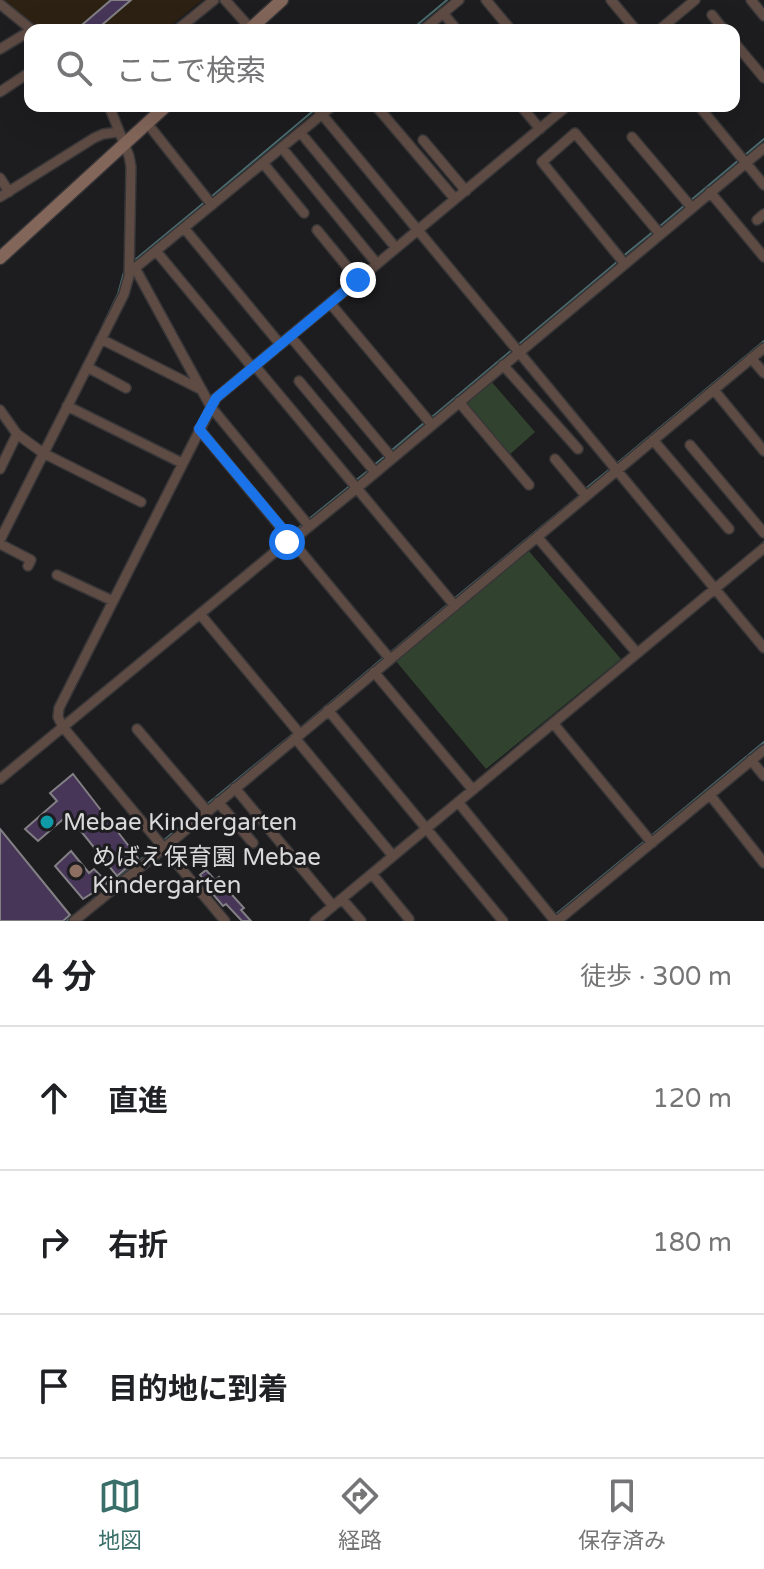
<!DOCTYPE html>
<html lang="ja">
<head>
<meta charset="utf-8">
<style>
  body { margin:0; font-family:"Varela Round","Noto Sans JP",sans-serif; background:#f2f2f2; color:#202124 }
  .stop { position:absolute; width:24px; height:24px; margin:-18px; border:6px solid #1a73e8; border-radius:50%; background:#fff }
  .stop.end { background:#1a73e8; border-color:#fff; box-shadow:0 2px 8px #0008 }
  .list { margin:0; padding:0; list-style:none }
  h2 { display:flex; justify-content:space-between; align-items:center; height:104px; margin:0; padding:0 32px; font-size:34px }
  h2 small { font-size:26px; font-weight:400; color:#757577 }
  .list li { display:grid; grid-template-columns:52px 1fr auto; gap:24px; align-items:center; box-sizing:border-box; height:144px; padding:0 32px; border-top:2px solid #e0e0e0 }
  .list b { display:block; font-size:30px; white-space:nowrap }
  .list em { font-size:26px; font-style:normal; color:#757577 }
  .icon { flex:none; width:44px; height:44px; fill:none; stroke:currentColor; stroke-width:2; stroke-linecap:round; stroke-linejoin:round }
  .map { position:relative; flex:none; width:764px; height:921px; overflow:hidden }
  .search { position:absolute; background:#fff; box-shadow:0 8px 32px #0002; left:24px; right:24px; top:24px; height:88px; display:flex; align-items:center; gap:20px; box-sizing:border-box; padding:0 28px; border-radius:16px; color:#757577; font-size:30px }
  .sheet { height:536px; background:#fff }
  nav { display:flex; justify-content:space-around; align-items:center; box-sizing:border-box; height:112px; border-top:2px solid #e0e0e0; background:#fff; font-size:22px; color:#757577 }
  nav a { display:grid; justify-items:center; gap:4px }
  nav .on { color:#3a6f69 }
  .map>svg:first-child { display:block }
  .education { fill:#2d2113 }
  .green { fill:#31432e }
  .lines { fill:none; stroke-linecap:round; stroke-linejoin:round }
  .stream { stroke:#4a6b6e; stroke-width:2 }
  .building { fill:#473658; stroke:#828084; stroke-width:2 }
  .street-casing { stroke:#373638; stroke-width:12 }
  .secondary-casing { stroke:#373638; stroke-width:15 }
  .street { stroke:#5e4b44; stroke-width:9 }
  .secondary { stroke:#83665a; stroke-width:12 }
  .route { stroke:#1a73e8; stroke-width:10 }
  .culture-dot { fill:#0f9aa8; stroke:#1d1c1e; stroke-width:3 }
  .education-dot { fill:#8d6e63; stroke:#1d1c1e; stroke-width:3 }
  .labels { text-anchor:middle; stroke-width:6; stroke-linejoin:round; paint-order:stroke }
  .poi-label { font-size:24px; fill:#d9d9da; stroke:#1d1c1e; text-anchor:start }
</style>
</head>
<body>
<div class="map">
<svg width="764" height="921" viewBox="0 0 764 921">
  <rect width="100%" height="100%" fill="#1d1c1e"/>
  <path class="education" d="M0,0H202L165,30H37Z"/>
  <path class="green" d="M490,380L535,432L508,456L465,405L466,401Z
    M528,550L621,659L486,769L395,660Z"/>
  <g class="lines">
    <path class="stream" d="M411,30L447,0
      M745,155L764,139
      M211,197L313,111
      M690,201L740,159
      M659,227L685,205
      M622,257L654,231
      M136,259L206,201
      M103,325L118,294L124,272
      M518,345L617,262
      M432,417L513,349
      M42,447L70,392
      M392,450L424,423
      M374,465L384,457
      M615,465L764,341
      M355,481L369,470
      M584,490L610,469
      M8,515L39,453
      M309,519L351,485
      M291,535L304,523
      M743,560L764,542
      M455,598L580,495
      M391,652L447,605
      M299,729L383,658
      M518,746L559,712
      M206,805L294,733
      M651,836L764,742
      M163,841L201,809
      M392,851L409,837
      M334,900L387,855
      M555,915L646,840
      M67,921L158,845"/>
  </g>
  <path class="building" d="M111,0H131L96,30H76Z
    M73,774L138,858L117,876L68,815L38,841L25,829L57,801L50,793Z
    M0,829L70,915L63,921H0Z
    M71,851L89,873L94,869L108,883L83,899L55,866Z
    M206,870L215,880L219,877L224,884L223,885L244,908L241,910L251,921H242L226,904L223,906L206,886L208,885L200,875Z"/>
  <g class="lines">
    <defs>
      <path id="street" d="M225,0L252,30
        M486,0L511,30
        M611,0L636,30
        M751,0L764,16
        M0,4L32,30
        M443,13L457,30
        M712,15L724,30
        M177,30L214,0
        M423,30L459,0
        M659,30L695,0
        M734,42L764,78
        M0,49L30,31
        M0,92L30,72
        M315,106L764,648
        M376,106L455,199
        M521,106L540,129
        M567,106L216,398L59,708L58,717L63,727L164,848L764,348
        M699,106L764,185
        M147,123L212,205
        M300,132L396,248
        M632,137L692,208
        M423,140L466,191
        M282,148L377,264
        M263,163L304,213
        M0,178L9,192
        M710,192L764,257
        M0,197L94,138L103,134L118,132
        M757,220L764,214
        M184,228L280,344
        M317,230L358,280
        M156,251L252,367
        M624,263L542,162L575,133L660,234
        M130,268H135L211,407L309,526
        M135,268L332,106
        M330,303L432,425
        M290,336L392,458
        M101,339L202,390
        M751,358L764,373
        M503,365L578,449
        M255,366L455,606
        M87,367L126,388
        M299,381L375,472
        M714,390L764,451
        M459,402L529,485
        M67,406L182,463
        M0,410L17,434L0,469
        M199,429L390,659
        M17,434L43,453L141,502
        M653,440L729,529
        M690,445L764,533
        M555,459L586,496
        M538,538L637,653
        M0,540L124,294L129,276L131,167L129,156L109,106
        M0,544L31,560L28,566
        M57,575L113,601
        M200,614L300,734
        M374,672L473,790
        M328,710L503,921
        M553,723L652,843
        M137,729L207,811
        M295,738L393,856
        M751,760L764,776
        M0,779L287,542L295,538L357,488L764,148
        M235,788L333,906
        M710,795L764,863
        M218,802L253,843
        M458,802L555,921
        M372,874L409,919
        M342,899L361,921
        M74,921L164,848L225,921
        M315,921L764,548
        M557,921L764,750"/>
      <path id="secondary" d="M249,30L282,0
        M0,258L166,106"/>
    </defs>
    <use href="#street" class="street-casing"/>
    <use href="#secondary" class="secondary-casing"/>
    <use href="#street" class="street"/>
    <use href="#secondary" class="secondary"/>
  </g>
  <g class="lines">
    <path class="route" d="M287,542L292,540L199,429L216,398L358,280"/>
  </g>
  <circle class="culture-dot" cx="47" cy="822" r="8"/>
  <circle class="education-dot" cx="76" cy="871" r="8"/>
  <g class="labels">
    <g class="poi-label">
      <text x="63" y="830">Mebae Kindergarten</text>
      <text x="92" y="865">めばえ保育園 Mebae<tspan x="92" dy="28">Kindergarten</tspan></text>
    </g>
  </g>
</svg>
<div class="stop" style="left:287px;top:542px"></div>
<div class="stop end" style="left:358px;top:280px"></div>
<div class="search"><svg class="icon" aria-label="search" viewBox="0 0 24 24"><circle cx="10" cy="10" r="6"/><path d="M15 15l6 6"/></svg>ここで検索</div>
</div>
<section class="sheet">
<h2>4 分<small>徒歩 · 300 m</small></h2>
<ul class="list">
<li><svg class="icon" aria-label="ahead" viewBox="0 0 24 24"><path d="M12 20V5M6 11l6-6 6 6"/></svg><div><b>直進</b></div><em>120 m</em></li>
<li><svg class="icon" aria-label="right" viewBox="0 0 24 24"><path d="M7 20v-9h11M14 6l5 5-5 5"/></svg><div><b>右折</b></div><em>180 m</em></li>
<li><svg class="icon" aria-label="arrive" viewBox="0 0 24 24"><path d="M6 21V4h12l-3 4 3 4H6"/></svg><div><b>目的地に到着</b></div></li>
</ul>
</section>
<nav>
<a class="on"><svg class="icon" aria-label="map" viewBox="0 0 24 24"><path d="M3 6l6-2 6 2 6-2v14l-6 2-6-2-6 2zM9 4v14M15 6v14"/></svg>地図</a>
<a><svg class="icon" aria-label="directions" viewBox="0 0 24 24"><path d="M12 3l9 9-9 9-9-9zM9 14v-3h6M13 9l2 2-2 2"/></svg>経路</a>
<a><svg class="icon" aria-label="saved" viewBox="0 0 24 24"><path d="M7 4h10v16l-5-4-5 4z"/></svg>保存済み</a>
</nav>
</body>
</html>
